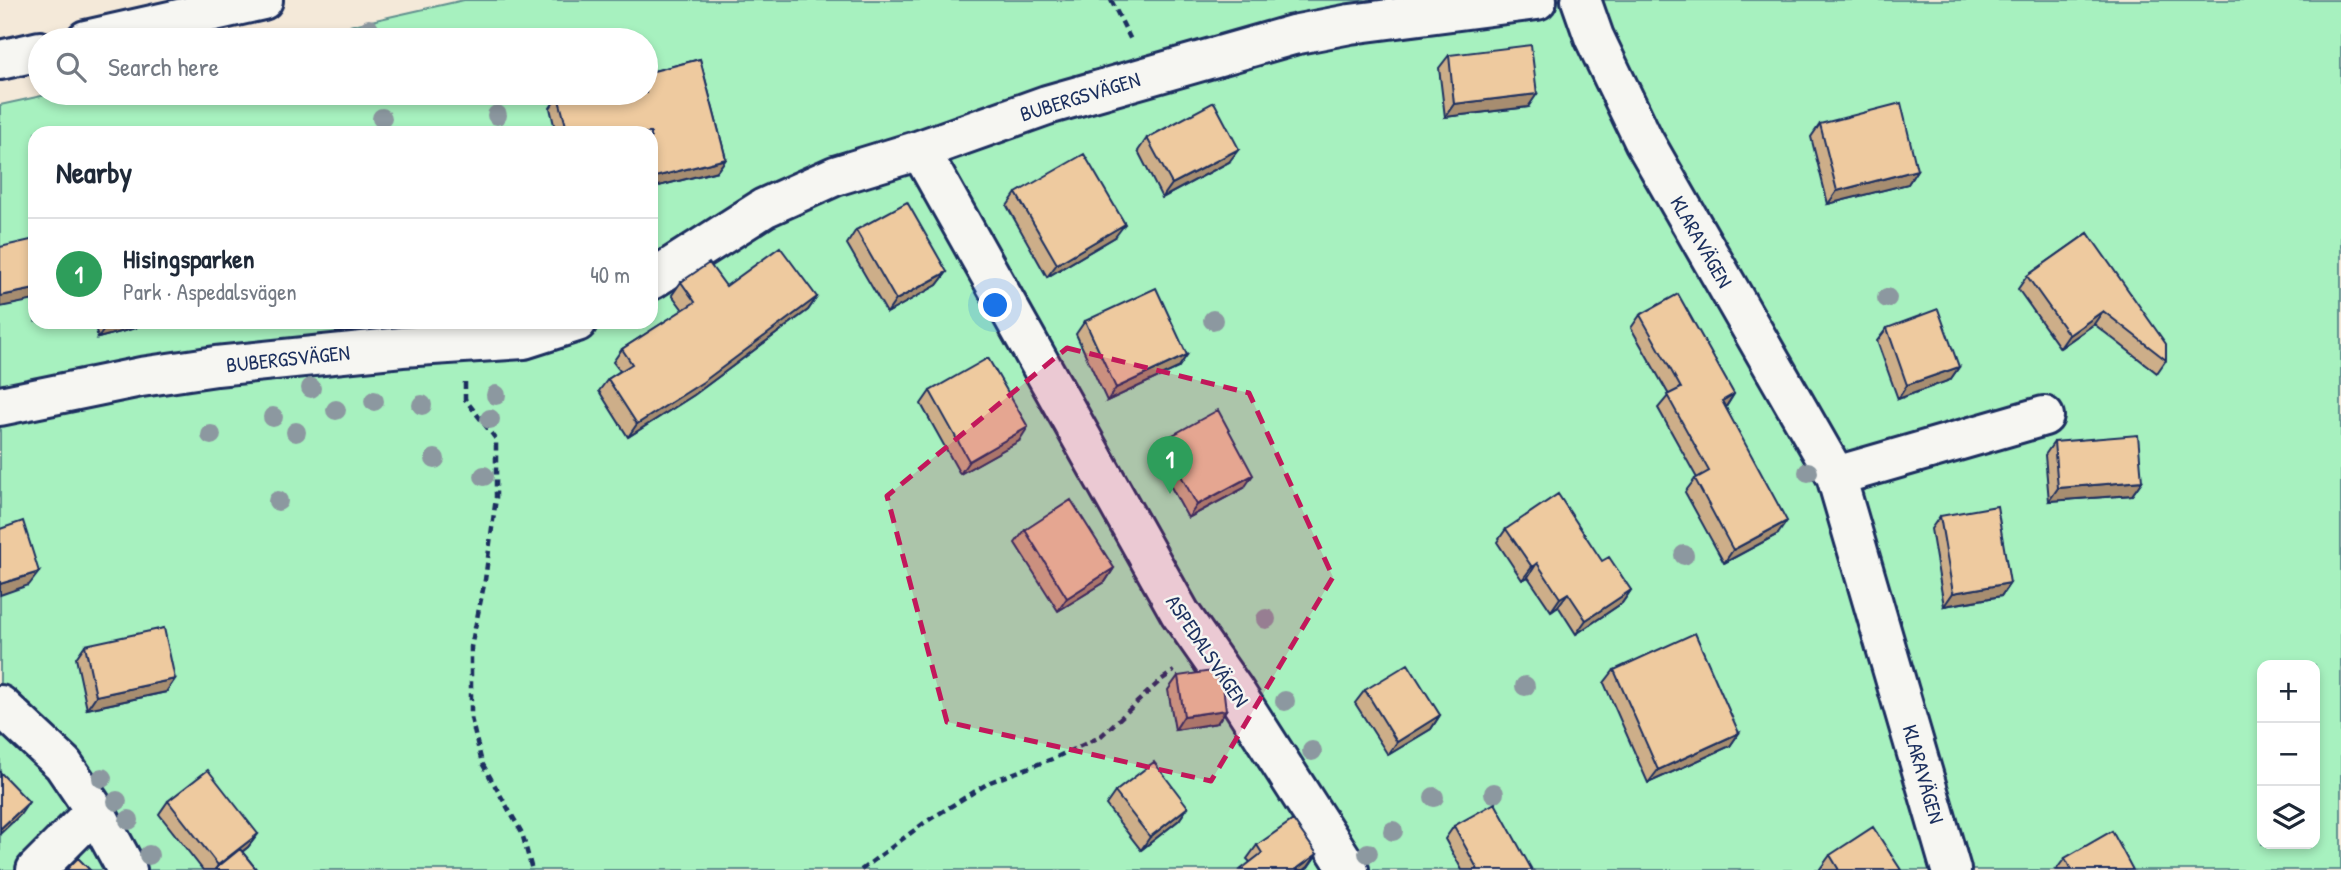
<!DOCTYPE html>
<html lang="en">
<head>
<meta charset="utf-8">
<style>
  body { margin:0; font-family:"Patrick Hand",sans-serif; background:#f6f6f7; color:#1f2937 }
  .controls { position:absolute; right:21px; bottom:21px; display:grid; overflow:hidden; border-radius:14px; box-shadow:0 4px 10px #0003 }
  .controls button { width:63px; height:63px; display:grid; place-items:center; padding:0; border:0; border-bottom:2px solid #e0e1e3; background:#fff; color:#1f2937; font:35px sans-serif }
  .you { position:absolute; left:996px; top:306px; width:24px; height:24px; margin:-18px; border:5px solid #fff; border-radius:50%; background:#1a73e8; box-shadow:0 0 0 10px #1a73e833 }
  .badge { display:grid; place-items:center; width:46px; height:46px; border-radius:50%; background:#1f6fb2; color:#fff; font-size:23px; font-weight:700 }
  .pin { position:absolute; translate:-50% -58px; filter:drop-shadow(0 2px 4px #0008) }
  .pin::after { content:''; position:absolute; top:37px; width:24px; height:21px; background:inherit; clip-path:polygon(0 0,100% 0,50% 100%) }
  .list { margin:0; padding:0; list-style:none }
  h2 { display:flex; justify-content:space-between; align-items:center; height:91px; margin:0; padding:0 28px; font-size:30px }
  h2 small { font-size:23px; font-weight:400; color:#747a83 }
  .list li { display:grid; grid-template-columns:46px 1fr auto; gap:21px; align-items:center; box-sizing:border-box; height:112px; padding:0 28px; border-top:2px solid #e0e1e3 }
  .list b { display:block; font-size:26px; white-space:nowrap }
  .list p { margin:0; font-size:23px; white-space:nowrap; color:#747a83 }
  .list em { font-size:23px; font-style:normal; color:#747a83 }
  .icon { flex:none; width:38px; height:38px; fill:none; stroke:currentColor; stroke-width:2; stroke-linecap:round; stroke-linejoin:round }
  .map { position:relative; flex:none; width:2341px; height:870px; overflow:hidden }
  .search { position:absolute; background:#fff; box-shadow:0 4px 10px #0003; left:28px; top:28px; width:630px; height:77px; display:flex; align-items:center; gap:18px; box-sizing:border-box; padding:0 24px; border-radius:38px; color:#747a83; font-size:26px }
  .panel { position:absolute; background:#fff; box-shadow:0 4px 10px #0003; left:28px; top:126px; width:630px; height:203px; border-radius:21px }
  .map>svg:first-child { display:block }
  .green { fill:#a7f1bf; stroke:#61908e; stroke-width:2; fill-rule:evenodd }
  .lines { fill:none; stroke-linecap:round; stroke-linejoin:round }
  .minor-casing { stroke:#1b2f5e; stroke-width:44 }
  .path { stroke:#1b2f5e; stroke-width:4.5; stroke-dasharray:7 5; stroke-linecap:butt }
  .minor { stroke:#f6f6f2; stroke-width:38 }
  .tree { fill:#8c98a0 }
  .wall { fill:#cdae89; stroke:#1b2f5e; stroke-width:2 }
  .shaded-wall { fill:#a78d6f; stroke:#1b2f5e; stroke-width:2 }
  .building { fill:#eeca9f; stroke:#1b2f5e; stroke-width:2 }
  .marked { fill:#c2185b; fill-opacity:0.2; stroke:#c2185b; stroke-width:5; stroke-dasharray:14 9; stroke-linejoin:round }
  .labels { text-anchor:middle; stroke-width:5; stroke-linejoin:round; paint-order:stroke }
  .street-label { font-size:21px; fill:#1b2f5e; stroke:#f6f6f2 }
</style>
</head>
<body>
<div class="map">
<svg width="2341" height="870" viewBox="0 0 2341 870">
  <rect width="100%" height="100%" fill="#f4e9d9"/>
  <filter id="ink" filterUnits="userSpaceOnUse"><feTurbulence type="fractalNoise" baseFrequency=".0143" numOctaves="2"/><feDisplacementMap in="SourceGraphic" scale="14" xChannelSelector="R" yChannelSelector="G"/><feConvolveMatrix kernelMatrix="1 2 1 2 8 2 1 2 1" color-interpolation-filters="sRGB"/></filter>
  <g filter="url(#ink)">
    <path class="green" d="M464,0H2341V870H0V105L55,93H646V40H287ZM35,133H651V322H35ZM2262,665H2315V844H2262Z"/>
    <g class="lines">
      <defs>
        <path id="minor" d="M1581,0L1594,37L1644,141L1836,476L1951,870
          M86,40L263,0
          M0,60L40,51
          M920,150L1180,613L1233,689L1349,870
          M651,280L764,208L835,176L920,150L1047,105L1293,35L1350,24L1537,0
          M0,406L141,377L216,366L402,347L524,339L577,322
          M1836,476L2044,416
          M0,705L63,764L95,811L127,870
          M36,870L95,811"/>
      </defs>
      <use href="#minor" class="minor-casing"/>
      <path class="path" d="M1111,0L1131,40
        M465,382V399L496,439V498L485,580L471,647V718L482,763L522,833L532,870
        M861,870L924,823L990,782L1052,759L1100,737L1161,680L1174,671"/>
      <use href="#minor" class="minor"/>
    </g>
    <g class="tree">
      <circle cx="369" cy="29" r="10"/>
      <circle cx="497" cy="115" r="10"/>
      <circle cx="382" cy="118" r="10"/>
      <circle cx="1887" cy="298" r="10"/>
      <circle cx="1213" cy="320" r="10"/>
      <circle cx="311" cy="388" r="10"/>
      <circle cx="496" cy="395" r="10"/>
      <circle cx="374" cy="401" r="10"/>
      <circle cx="422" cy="405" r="10"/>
      <circle cx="336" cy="410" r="10"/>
      <circle cx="273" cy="417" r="10"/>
      <circle cx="490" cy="419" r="10"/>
      <circle cx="296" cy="432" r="10"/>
      <circle cx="211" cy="435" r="10"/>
      <circle cx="435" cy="459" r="10"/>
      <circle cx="1808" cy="472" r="10"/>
      <circle cx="484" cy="476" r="10"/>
      <circle cx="278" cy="501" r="10"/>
      <circle cx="1684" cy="555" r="10"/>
      <circle cx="1266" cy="619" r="10"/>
      <circle cx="1525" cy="686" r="10"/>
      <circle cx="1285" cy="701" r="10"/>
      <circle cx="1312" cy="751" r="10"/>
      <circle cx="102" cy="778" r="10"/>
      <circle cx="1494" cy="793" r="10"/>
      <circle cx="1434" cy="797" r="10"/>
      <circle cx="117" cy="801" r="10"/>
      <circle cx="129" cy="820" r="10"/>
      <circle cx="1393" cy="831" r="10"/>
      <circle cx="1368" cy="853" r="10"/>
      <circle cx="149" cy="855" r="10"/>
    </g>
    <path class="wall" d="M1449,55L1528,107L1445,117L1439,68Z
      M700,59L726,159L717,171L651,188V133H556L550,108L558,96L570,93H646V73Z
      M1820,124L1917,170L1908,184L1828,204L1811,137Z
      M1147,138L1229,162L1162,198L1138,151Z
      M1016,193L1115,237L1047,277L1007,206Z
      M856,230L947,272L937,285L887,313L847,244Z
      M2088,233L2166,360L2157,373L2094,324L2060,348L2018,289L2027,276Z
      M681,282L817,297L808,310L694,395L628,437L599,391L608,379L620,371L613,362L622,349L683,310L672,295Z
      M1640,315L1734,394L1726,407L1778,534L1724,563L1685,492L1695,479L1697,478L1658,408L1669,395L1631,328Z
      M1085,321L1187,355L1178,368L1107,401L1076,334Z
      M94,322H140L136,328L98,338Z
      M1887,328L1959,367L1950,380L1898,399L1877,341Z
      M930,391L1019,441L960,474L921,404Z
      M1162,441L1244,488L1188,518L1153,454Z
      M2054,442L2142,481L2132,495L2049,501L2045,455Z
      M1940,516L2010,583L2001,596L1944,606L1931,529Z
      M1506,529L1602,561L1631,590L1622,603L1576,634L1558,606L1551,611L1528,577L1522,580L1497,542Z
      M1025,530L1114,568L1105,582L1058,611L1015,543Z
      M85,645L175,679L166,692L87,709L76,658Z
      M1614,670L1739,733L1730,746L1648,783L1604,683Z
      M1178,676L1226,710L1217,723L1175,730L1168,690Z
      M1365,690L1440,715L1431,729L1388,755L1355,703Z
      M1115,792L1188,807L1179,820L1141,850L1106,805Z
      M168,801L258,834L248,847L242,852L257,870H203L159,814Z
      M1454,826L1532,870H1462L1445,839Z
      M1257,845L1317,854L1308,867L1250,862L1247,859Z
      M1830,855L1901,870H1821L1820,869Z
      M2065,858L2133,870H2056Z"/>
    <path class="shaded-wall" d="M1537,94L1528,107L1445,117L1454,104Z
      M1239,149L1229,162L1162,198L1172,184Z
      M726,159L717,171L651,188V178Z
      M1917,170L1908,184L1828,204L1837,191Z
      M1125,224L1115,237L1047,277L1057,264Z
      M947,272L937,285L887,313L896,300Z
      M35,289V300L0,307V296Z
      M817,297L808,310L694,395L628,437L637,424Z
      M2103,311L2094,324L2060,348L2069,335Z
      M124,322H140L136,328L98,338L106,327Z
      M1187,355L1178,368L1107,401L1116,388Z
      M1959,367L1950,380L1898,399L1907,385Z
      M1734,394L1725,408L1722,401Z
      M1028,427L1019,441L960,474L969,461Z
      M1253,475L1244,488L1188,518L1197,505Z
      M2142,481L2132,495L2049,501L2058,488Z
      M1787,521L1778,534L1724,563L1733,550Z
      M1537,563L1528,577L1522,580L1532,567Z
      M1114,568L1105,582L1058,611L1067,598Z
      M39,572L29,585L0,595V584Z
      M2010,583L2001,596L1944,606L1953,593Z
      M1631,590L1622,603L1576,634L1586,620Z
      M1568,593L1558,606L1551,611L1560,598Z
      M175,679L166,692L87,709L96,696Z
      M1226,710L1217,723L1175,730L1184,716Z
      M1440,715L1431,729L1388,755L1397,742Z
      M1739,733L1730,746L1648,783L1658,770Z
      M29,802L20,815L0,834V829Z
      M1188,807L1179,820L1141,850L1150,837Z
      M258,834L248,847L219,870H215L218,865Z
      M1317,854L1308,867L1304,870H1295Z"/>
    <path class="building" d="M1531,45L1537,94L1454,104L1449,55Z
      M700,59L726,159L651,178V133H568L558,96L570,93H646V73Z
      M1214,102L1239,149L1172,184L1147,138Z
      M1901,103L1917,170L1837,191L1820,124Z
      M1084,154L1125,224L1057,264L1016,193Z
      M907,202L947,272L896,300L856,230Z
      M2088,233L2166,344V360L2103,311L2069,335L2027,276Z
      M35,239V289L0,296V247Z
      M780,247L817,297L703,382L637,424L608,379L632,364L622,349L695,302L681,282L709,263L726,286Z
      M1156,288L1187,355L1116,388L1085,321Z
      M1678,294L1734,394L1722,401L1787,521L1733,550L1695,479L1709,471L1667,395L1681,388L1640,315Z
      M1938,309L1959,367L1907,385L1887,328Z
      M105,322H124L106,327Z
      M988,358L1028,427L969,461L930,391Z
      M1218,410L1253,475L1197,505L1162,441Z
      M2138,435L2142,481L2058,488L2054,442Z
      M1558,494L1602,561L1609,557L1631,590L1586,620L1568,593L1560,598L1537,563L1532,567L1506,529Z
      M1071,500L1114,568L1067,598L1025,530Z
      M1997,506L2010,583L1953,593L1940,516Z
      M23,521L39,572L0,584V529Z
      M164,628L175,679L96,696L85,645Z
      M1695,633L1739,733L1658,770L1614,670Z
      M1408,664L1440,715L1397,742L1365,690Z
      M1212,671L1223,686L1226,710L1184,716L1178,676Z
      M1154,762L1188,807L1150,837L1115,792Z
      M208,770L258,834L218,865L168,801Z
      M0,772L29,802L0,829Z
      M1495,803L1532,870H1478L1454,826Z
      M1293,820L1317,854L1295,870H1240L1262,853L1257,845Z
      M1873,827L1901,870H1839L1830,855Z
      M2112,831L2133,870H2071L2065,858Z
      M240,849L257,870H214Z
      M78,858L90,870H66Z"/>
  </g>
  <path class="marked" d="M1067,348L1249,393L1333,577L1211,781L947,722L887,496Z"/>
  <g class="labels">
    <g class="street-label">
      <text transform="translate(1080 97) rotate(-17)" y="7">BUBERGSVÄGEN</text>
      <text transform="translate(1701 242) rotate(60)" y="7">KLARAVÄGEN</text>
      <text transform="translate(288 359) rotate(-6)" y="7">BUBERGSVÄGEN</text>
      <text transform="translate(1207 651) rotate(56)" y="7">ASPEDALSVÄGEN</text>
      <text transform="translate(1923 774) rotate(74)" y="7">KLARAVÄGEN</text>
    </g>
  </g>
</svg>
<div class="controls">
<button>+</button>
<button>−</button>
<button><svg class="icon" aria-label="layers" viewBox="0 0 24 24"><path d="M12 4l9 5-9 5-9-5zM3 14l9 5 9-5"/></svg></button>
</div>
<div class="you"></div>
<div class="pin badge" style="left:1170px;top:494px;background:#2e9e5b">1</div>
<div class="search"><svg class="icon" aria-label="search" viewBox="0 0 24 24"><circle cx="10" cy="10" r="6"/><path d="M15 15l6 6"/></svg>Search here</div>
<section class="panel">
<h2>Nearby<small></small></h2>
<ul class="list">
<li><span class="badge" style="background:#2e9e5b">1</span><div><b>Hisingsparken</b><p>Park · Aspedalsvägen</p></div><em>40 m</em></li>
</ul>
</section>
</div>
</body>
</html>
